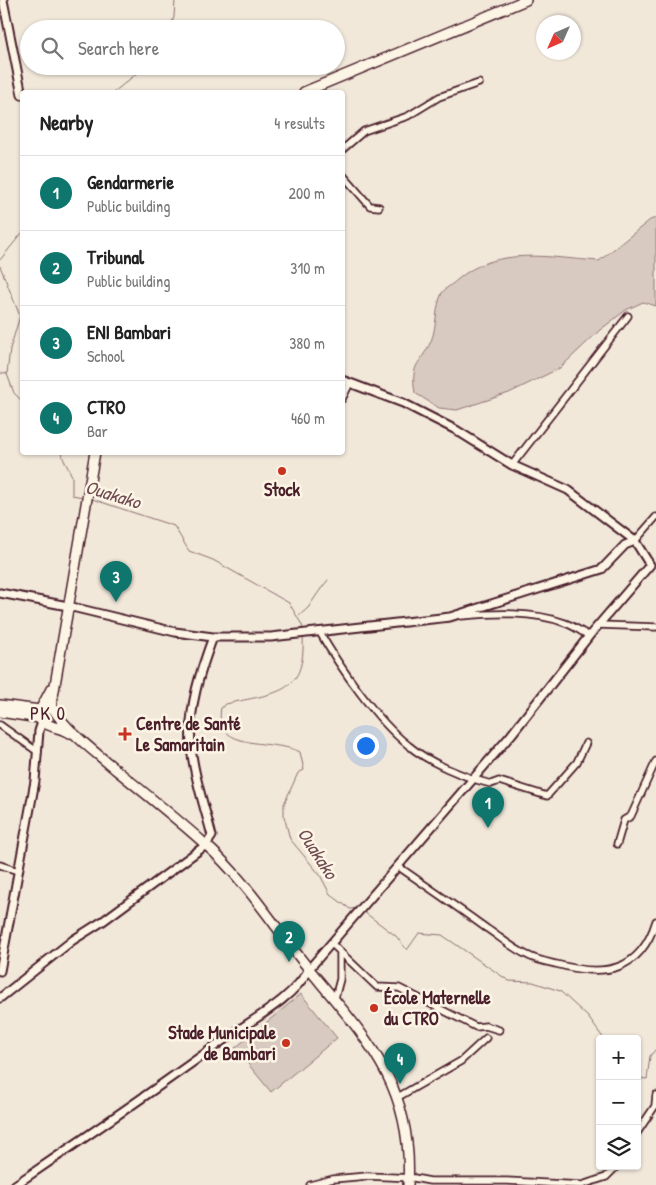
<!DOCTYPE html>
<html lang="en">
<head>
<meta charset="utf-8">
<style>
  body { margin:0; font-family:"Patrick Hand",sans-serif; background:#f2f2f2; color:#222 }
  .controls { position:absolute; right:15px; bottom:15px; display:grid; overflow:hidden; border-radius:5px; box-shadow:0 1px 4px #0004 }
  .controls button { width:45px; height:45px; display:grid; place-items:center; padding:0; border:0; border-bottom:1px solid #e0e0e0; background:#fff; color:#222; font:25px sans-serif }
  .compass { position:absolute; left:536px; top:15px; width:45px; height:45px; border-radius:50%; background:#fff; box-shadow:0 1px 4px #0004; rotate:225deg }
  .you { position:absolute; left:365px; top:745px; width:18px; height:18px; margin:-12px; border:4px solid #fff; border-radius:50%; background:#1a73e8; box-shadow:0 0 0 8px #1a73e833 }
  .badge { display:grid; place-items:center; width:32px; height:32px; border-radius:50%; background:#0f766e; color:#fff; font-size:16px; font-weight:700 }
  .pin { position:absolute; translate:-50% -41px; filter:drop-shadow(0 1px 2px #0008) }
  .pin::after { content:''; position:absolute; top:26px; width:18px; height:15px; background:inherit; clip-path:polygon(0 0,100% 0,50% 100%) }
  .list { margin:0; padding:0; list-style:none }
  h2 { display:flex; justify-content:space-between; align-items:center; height:65px; margin:0; padding:0 20px; font-size:21px }
  h2 small { font-size:16px; font-weight:400; color:#767676 }
  .list li { display:grid; grid-template-columns:32px 1fr auto; gap:15px; align-items:center; box-sizing:border-box; height:75px; padding:0 20px; border-top:1px solid #e0e0e0 }
  .list b { display:block; font-size:19px; white-space:nowrap }
  .list p { margin:0; font-size:16px; white-space:nowrap; color:#767676 }
  .list em { font-size:16px; font-style:normal; color:#767676 }
  .icon { flex:none; width:28px; height:28px; fill:none; stroke:currentColor; stroke-width:2; stroke-linecap:round; stroke-linejoin:round }
  .map { position:relative; flex:none; width:656px; height:1185px; overflow:hidden }
  .search { position:absolute; background:#fff; box-shadow:0 1px 4px #0004; left:20px; top:20px; width:325px; height:55px; display:flex; align-items:center; gap:12px; box-sizing:border-box; padding:0 18px; border-radius:28px; color:#767676; font-size:19px }
  .panel { position:absolute; background:#fff; box-shadow:0 1px 4px #0004; left:20px; top:90px; width:325px; height:365px; border-radius:5px }
  .map>svg:first-child { display:block }
  .green { fill:#d8cac0; stroke:#917476 }
  .lines { fill:none; stroke-linecap:round; stroke-linejoin:round }
  .stream { stroke:#8b6d6f; stroke-width:1 }
  .minor-casing { stroke:#4a1f2b; stroke-width:9 }
  .tertiary-casing { stroke:#4a1f2b; stroke-width:11 }
  .primary-casing { stroke:#4a1f2b; stroke-width:12 }
  .minor { stroke:#fcf5e5; stroke-width:5.5 }
  .tertiary { stroke:#fcf5e5; stroke-width:7 }
  .primary { stroke:#fcf5e5; stroke-width:9 }
  .poi-dot { fill:#c8321e; stroke:#fcf5e5; stroke-width:2 }
  .labels { text-anchor:middle; stroke-width:5; stroke-linejoin:round; paint-order:stroke }
  .poi-label { font-size:18px; font-weight:bold; fill:#4a1f2b; stroke:#fcf5e5; text-anchor:start }
  .water-label { font-size:19px; font-style:italic; fill:#704c53; stroke:#fcf5e5 }
  .neighbourhood-label { font-size:19px; letter-spacing:1px; fill:#4a1f2b; stroke:#fcf5e5 }
</style>
</head>
<body>
<div class="map">
<svg width="656" height="1185" viewBox="0 0 656 1185">
  <rect width="100%" height="100%" fill="#f1e8da"/>
  <filter id="ink" filterUnits="userSpaceOnUse"><feTurbulence type="fractalNoise" baseFrequency=".02" numOctaves="2"/><feDisplacementMap in="SourceGraphic" scale="10" xChannelSelector="R" yChannelSelector="G"/><feConvolveMatrix kernelMatrix="1 2 1 2 8 2 1 2 1" color-interpolation-filters="sRGB"/></filter>
  <g filter="url(#ink)">
    <path class="green" d="M656,218V306L643,302L626,310L600,330L560,368L509,393L457,410L439,408L415,393C410,362 420,366 431,341C437,327 435,307 442,293C445,288 453,284 457,280C497,245 550,258 599,261L650,220Z
      M301,994L337,1038L271,1092L235,1048Z"/>
    <g class="lines">
      <path class="stream" d="M170,29L174,17L175,0
        M114,92L146,66
        M0,260L22,233
        M0,266L20,316L10,349L7,374
        M0,373L7,374L14,393L22,401
        M63,452L62,456L72,476V495L83,497
        M92,499L174,526L189,551L213,560L289,603L302,625L303,630
        M298,617C300,614 305,611 308,608C314,599 320,589 328,580
        M303,636C306,697 275,692 226,704L221,708C213,753 273,738 300,752L304,770L298,773L284,804V816L290,839L320,875L330,894L350,909L359,908
        M364,912L396,936L407,950L419,933L442,935L509,981L533,982L560,991L588,1017L604,1039
        M637,1078L647,1079L650,1056L656,1049"/>
      <defs>
        <path id="minor" d="M342,150L364,131L408,116L439,97L479,83
          M342,174L370,206L379,207
          M342,399L350,383
          M512,465L628,316
          M635,541L656,517
          M461,616C494,613 533,611 565,623C574,626 582,632 589,636
          M599,625L656,627
          M319,631C339,666 377,721 408,745C429,763 464,777 491,784L499,781L547,796L577,762L586,743
          M0,725L38,752
          M617,844L624,820L631,816L656,761
          M0,865L18,871
          M399,867C428,887 457,907 486,928C500,937 512,948 527,955C536,960 547,962 556,964C603,977 640,973 656,921
          M331,943L377,987L399,988L476,1027L486,1026L499,1030
          M335,998L340,979V951
          M398,1097L461,1061L486,1038
          M637,1133L655,1106L656,1095
          M310,1185L333,1179L367,1176L414,1178L430,1181H507L582,1185L606,1177L617,1166"/>
        <path id="tertiary" d="M3,0L22,95
          M0,593L68,606L175,632L213,637H271L450,617L602,569L625,545L635,541
          M0,971L35,781L39,731L42,722
          M0,998L73,940L103,921L206,845L212,836C205,808 193,774 191,746C188,708 200,672 213,637
          M15,1185C86,1137 156,1089 225,1039C253,1019 293,999 309,969L511,735L589,636L650,565L635,541L568,490L512,465L456,430L403,403L342,380"/>
        <path id="primary" d="M304,92L526,0
          M51,689L39,712V718C44,726 61,728 70,733
          M0,705L40,710
          M42,708L53,709C69,733 93,750 115,769C146,794 176,818 205,844C246,880 275,928 309,969C368,1040 414,1087 408,1185
          M51,708L95,452
          M0,712L39,718"/>
      </defs>
      <use href="#minor" class="minor-casing"/>
      <use href="#tertiary" class="tertiary-casing"/>
      <use href="#primary" class="primary-casing"/>
      <use href="#minor" class="minor"/>
      <use href="#tertiary" class="tertiary"/>
      <use href="#primary" class="primary"/>
    </g>
  </g>
  <g class="poi-dot">
    <circle cx="282" cy="471" r="5"/>
    <path d="M122.5 726.5h5v5h5v5h-5v5h-5v-5h-5v-5h5z"/>
    <circle cx="374" cy="1008" r="5"/>
    <circle cx="286" cy="1043" r="5"/>
  </g>
  <g class="labels">
    <g class="poi-label">
      <text x="282" y="496" text-anchor="middle">Stock</text>
      <text x="136" y="730">Centre de Santé<tspan x="136" dy="21">Le Samaritain</tspan></text>
      <text x="384" y="1004">École Maternelle<tspan x="384" dy="21">du CTRO</tspan></text>
      <text x="276" y="1039" text-anchor="end">Stade Municipale<tspan x="276" dy="21">de Bambari</tspan></text>
    </g>
    <g class="water-label">
      <text transform="translate(113 494) rotate(17)" y="7">Ouakako</text>
      <text transform="translate(318 853) rotate(57)" y="7">Ouakako</text>
    </g>
    <g class="neighbourhood-label">
      <text x="48" y="720">PK 0</text>
    </g>
  </g>
</svg>
<div class="controls">
<button>+</button>
<button>−</button>
<button><svg class="icon" aria-label="layers" viewBox="0 0 24 24"><path d="M12 4l9 5-9 5-9-5zM3 14l9 5 9-5"/></svg></button>
</div>
<svg class="compass" viewBox="-18 -18 36 36"><path d="M0-13l5 13h-10z" fill="#e53935"/><path d="M0 13l5-13h-10z" fill="#767676"/></svg>
<div class="you"></div>
<div class="pin badge" style="left:488px;top:828px">1</div>
<div class="pin badge" style="left:289px;top:962px">2</div>
<div class="pin badge" style="left:116px;top:602px">3</div>
<div class="pin badge" style="left:400px;top:1084px">4</div>
<div class="search"><svg class="icon" aria-label="search" viewBox="0 0 24 24"><circle cx="10" cy="10" r="6"/><path d="M15 15l6 6"/></svg>Search here</div>
<section class="panel">
<h2>Nearby<small>4 results</small></h2>
<ul class="list">
<li><span class="badge">1</span><div><b>Gendarmerie</b><p>Public building</p></div><em>200 m</em></li>
<li><span class="badge">2</span><div><b>Tribunal</b><p>Public building</p></div><em>310 m</em></li>
<li><span class="badge">3</span><div><b>ENI Bambari</b><p>School</p></div><em>380 m</em></li>
<li><span class="badge">4</span><div><b>CTRO</b><p>Bar</p></div><em>460 m</em></li>
</ul>
</section>
</div>
</body>
</html>
